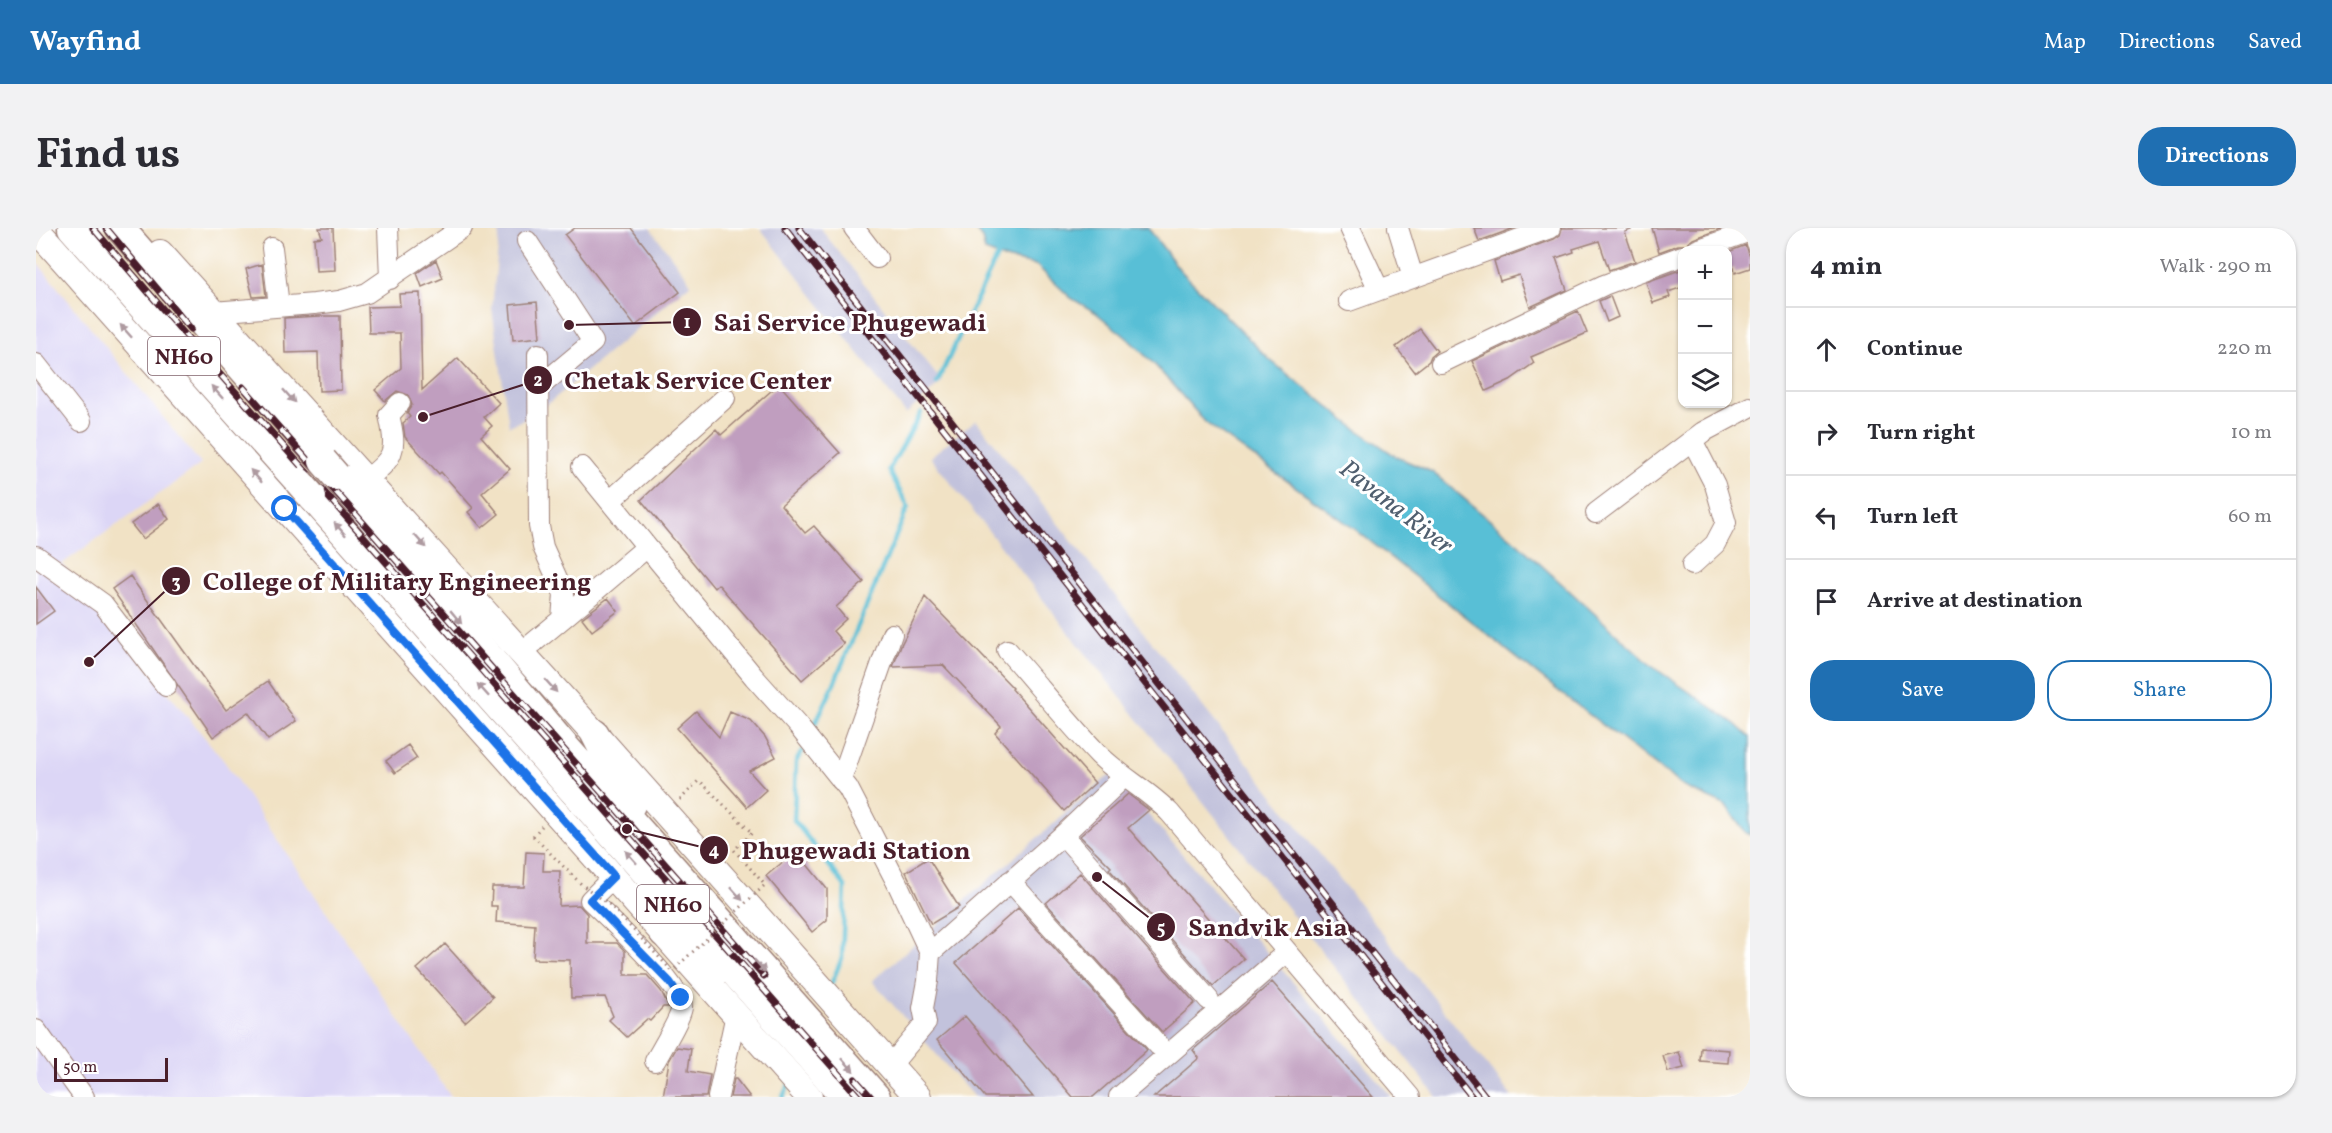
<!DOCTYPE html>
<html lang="en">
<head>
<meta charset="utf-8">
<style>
  body { margin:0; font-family:Vollkorn,serif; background:#f2f2f3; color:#2b2b33 }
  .controls { position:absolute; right:18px; top:18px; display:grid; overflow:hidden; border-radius:12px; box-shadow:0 2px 4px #0004 }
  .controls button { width:54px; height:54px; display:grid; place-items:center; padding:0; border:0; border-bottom:2px solid #e1e1e2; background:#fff; color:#2b2b33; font:30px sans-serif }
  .scale { position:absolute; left:18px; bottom:15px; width:114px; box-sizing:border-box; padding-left:6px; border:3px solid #4a1f2b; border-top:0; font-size:16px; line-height:21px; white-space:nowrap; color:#4a1f2b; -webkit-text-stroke:4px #fff; paint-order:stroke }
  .stop { position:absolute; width:18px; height:18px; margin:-14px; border:4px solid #1a73e8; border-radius:50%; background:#fff }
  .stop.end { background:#1a73e8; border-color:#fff; box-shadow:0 2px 6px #0008 }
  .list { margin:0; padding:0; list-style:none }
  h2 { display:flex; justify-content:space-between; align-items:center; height:78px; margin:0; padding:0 24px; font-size:26px }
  h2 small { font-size:20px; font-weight:400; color:#7c7c81 }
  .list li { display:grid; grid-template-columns:39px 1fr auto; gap:18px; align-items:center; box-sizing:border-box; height:84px; padding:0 24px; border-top:2px solid #e1e1e2 }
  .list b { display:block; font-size:22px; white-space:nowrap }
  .list em { font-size:20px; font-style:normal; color:#7c7c81 }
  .actions { display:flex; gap:12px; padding:18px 24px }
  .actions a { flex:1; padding:14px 0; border:2px solid #1f6fb2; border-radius:24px; text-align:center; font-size:21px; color:#1f6fb2 }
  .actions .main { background:#1f6fb2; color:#fff }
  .icon { flex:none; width:33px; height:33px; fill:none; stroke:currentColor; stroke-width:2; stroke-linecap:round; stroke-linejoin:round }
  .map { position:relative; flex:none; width:1714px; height:869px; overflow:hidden; border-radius:24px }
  header { display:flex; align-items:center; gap:36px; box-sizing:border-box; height:84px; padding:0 30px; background:#1f6fb2; color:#fff }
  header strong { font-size:28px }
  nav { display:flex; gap:33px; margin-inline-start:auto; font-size:21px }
  .intro { display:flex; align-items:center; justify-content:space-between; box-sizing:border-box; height:144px; padding:0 36px }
  h1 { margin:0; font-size:42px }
  .button { padding:15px 27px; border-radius:24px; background:#1f6fb2; color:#fff; font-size:21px; font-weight:700 }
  main { display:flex; gap:36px; padding:0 36px }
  aside { flex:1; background:#fff; border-radius:24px; box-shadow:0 2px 4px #0004 }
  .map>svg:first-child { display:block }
  .built { fill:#dcd6f6 }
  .industrial { fill:#c2c2dc }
  .water { fill:#58bfd6; stroke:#516f80; stroke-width:1.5 }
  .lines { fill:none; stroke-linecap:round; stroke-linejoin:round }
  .stream { stroke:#58bfd6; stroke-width:4.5 }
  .building { fill:#c09ebf }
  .minor-casing { stroke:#9e8078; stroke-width:22 }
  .major-casing { stroke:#9e8078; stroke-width:28 }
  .highway-casing { stroke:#9e8078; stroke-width:31 }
  .path { stroke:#9e8078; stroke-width:3; stroke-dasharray:1.5 4.5; stroke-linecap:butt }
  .minor { stroke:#fff; stroke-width:20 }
  .major { stroke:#fff; stroke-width:26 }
  .highway { stroke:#fff; stroke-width:28 }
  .rail-casing { stroke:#4a1f2b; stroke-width:7 }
  .rail { stroke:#fff; stroke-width:4.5; stroke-dasharray:14; stroke-linecap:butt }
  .highway-bridge-casing { stroke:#9e8078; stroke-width:31; stroke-linecap:butt }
  .path-bridge { stroke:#9e8078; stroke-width:3; stroke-dasharray:1.5 4.5; stroke-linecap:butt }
  .highway-bridge { stroke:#fff; stroke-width:28 }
  .oneway { fill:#ae9aa0 }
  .route { stroke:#1a73e8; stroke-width:8 }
  .labels { text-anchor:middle; stroke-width:6; stroke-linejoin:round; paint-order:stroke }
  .shield { fill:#fff; stroke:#80626b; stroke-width:1.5 }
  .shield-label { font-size:22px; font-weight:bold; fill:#4a1f2b }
  .water-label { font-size:26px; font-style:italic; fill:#505f6f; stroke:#fff }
  .leader { fill:none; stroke:#4a1f2b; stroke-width:2 }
  .callout-dot { fill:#4a1f2b; stroke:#fff; stroke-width:2 }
  .mark-label { font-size:18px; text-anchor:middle; font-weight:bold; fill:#fff }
  .callout-label { font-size:26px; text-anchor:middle; font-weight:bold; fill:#4a1f2b; stroke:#fff; stroke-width:6; stroke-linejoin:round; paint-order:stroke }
</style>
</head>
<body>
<header>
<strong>Wayfind</strong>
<nav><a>Map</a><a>Directions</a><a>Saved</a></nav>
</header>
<div class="intro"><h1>Find us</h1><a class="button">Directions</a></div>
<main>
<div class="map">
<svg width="1714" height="869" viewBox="0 0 1714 869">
  <rect width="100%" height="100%" fill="#fff"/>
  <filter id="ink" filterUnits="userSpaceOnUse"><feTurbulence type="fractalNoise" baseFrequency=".0167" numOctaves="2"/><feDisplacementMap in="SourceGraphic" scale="12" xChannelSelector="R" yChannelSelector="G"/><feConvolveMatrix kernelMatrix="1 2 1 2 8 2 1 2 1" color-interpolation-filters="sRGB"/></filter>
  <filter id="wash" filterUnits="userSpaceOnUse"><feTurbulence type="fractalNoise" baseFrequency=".008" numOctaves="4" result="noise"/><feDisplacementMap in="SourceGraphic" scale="24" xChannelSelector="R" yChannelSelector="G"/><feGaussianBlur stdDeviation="1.35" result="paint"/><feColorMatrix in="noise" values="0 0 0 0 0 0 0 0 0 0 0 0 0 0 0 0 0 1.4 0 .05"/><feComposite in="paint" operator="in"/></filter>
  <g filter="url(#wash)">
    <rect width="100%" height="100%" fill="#f1e2c5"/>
    <path class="built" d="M0,33L165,236L26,336L188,533L415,869H0Z"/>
    <path class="industrial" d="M464,0H614L655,55L500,186L473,198L456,81Z
      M724,0H784L906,154L870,186Z
      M940,192L1476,869H1401L894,229Z
      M1076,545L1356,869H938L836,753Z"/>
    <path class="water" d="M938,0H1112L1144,42L1234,132L1323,203L1361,229L1396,244L1480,314L1617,439L1700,496L1714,509V607L1708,603L1689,577L1648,559L1525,465L1320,302L1170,195L1119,137L1091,110L1059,84L1035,70L1000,37L973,32L949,23L946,10Z"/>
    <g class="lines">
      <path class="stream" d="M901,155L963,24
        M778,498L794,465L872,279L853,242L885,185
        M766,523L760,534L758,592L809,658L806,730L794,759
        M747,869L752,858"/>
    </g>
    <g id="blocks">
      <path class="building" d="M283,0H297L299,42L280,43L278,10L286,9Z
        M539,0H595L644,64L599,98L529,7Z
        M1438,0H1479L1443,13Z
        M1526,0H1595V2L1589,4L1599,33L1573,42L1563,13L1537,21L1538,24L1520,30L1531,62L1494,79L1483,47L1464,53L1458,33L1518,11L1524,7Z
        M1616,0H1687L1657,11L1650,17H1642L1623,24Z
        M1710,17L1714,29V40L1699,45L1698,40L1692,43V24Z
        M400,32L407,50L386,59L381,45Z
        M226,36L230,68L217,69L210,41Z
        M1647,41V59L1632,64L1634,69L1617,75L1610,54Z
        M384,65L386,162L422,130L463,175L448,189L456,198L445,208L474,241L446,265L463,286L446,300L432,284L437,280L405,244L403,246L369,209L367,195L374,189L371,185L376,177L372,167L361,163L349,173L339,162L365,140L364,105H333L332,79L364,78L363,66Z
        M1574,68L1582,89L1571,94L1563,73Z
        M501,74L504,109L477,112L474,77Z
        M1542,83L1551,105L1495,129L1498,135L1474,152L1450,163L1436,133Z
        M284,88H304L305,162L283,163L282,124L249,125L248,90Z
        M1384,101L1401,123L1395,128L1393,133L1379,144L1360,119Z
        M743,156L804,225L745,277L769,305L778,298L828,354L800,379L810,391L797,403L808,416L766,452L682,356L678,360L605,272L680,201L685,207Z
        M122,276L133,291L107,311L95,296Z
        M94,348L190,482L232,453L260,493L232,512L212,484L177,509L76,361Z
        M0,359L18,383L0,396Z
        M889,369L977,460L976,461L1059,555L1028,583L959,505L965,498L907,437L857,439L865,417Z
        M572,370L582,383L556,403L546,390Z
        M660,483L683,509L694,484L715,493L729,509L740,529L713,543L730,562L711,579L641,500Z
        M372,517L381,530L359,545L350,533Z
        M1092,566L1113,582L1092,600L1208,731L1177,758L1073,641L1075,639L1044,608Z
        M760,623L791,661V692L776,704L730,648Z
        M490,624L508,625L507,643H524L523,678L543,677L551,686V715H581L589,723V747H611L625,763L633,779H627L614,793L611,791L591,809L573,792L577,788L569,769L535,770L534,732L497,731L499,697L460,694L461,678H455L456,659H488Z
        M892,630L923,679L895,696L870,644Z
        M1044,645L1159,775L1126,804L1010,675Z
        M982,680L1111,822L1057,869H1037L920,735Z
        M409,716L457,769L429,794L381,741Z
        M1236,754L1337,869H1118L1163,830L1157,822Z
        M929,788L997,869H949L901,812Z
        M641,819L655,821L652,843L674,847L670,869H627L633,833Z
        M1665,820L1693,822L1692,835L1664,833Z
        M1643,824L1648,840L1632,844L1627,828Z
        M698,851H700L714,869H694Z"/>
    </g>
  </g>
  <g filter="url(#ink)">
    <use href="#blocks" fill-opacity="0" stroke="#9e8078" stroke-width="1.5"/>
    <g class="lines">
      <defs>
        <path id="minor" d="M352,0L354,51
          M818,0L841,30
          M1314,0L1343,62
          M1362,0L1377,49
          M491,13L557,114L502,160
          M236,20L243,78
          M1661,22L1714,3
          M1313,73L1514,0
          M177,84L278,76L303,73L331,65L426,0
          M1405,135L1568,57L1646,28
          M0,136L45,193
          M546,239L611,319
          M329,253C358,229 362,225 353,187L364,175
          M574,273L689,170
          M1560,285L1667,204L1714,179
          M0,328L67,376L130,458
          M1656,337L1679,316L1690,295L1679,257L1656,212
          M526,391L611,319L718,449L762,498L812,560L863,659L894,725L892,753L887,780L890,795L854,838
          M971,422C1002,457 1031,494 1063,527C1085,549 1113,563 1134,585L1374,869
          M485,425L526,391L528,366L507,319L503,298L502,126
          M805,552L856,406
          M1027,607L1173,772
          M578,648L554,672C571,689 647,758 646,779C645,790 625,822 619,833
          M974,653L1123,818
          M894,725L1027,607L1088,549
          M0,802L48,869
          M682,869L700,786
          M1083,869L1251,724"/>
        <path id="major" d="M0,1L773,869
          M124,25L559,506L882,869"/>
        <path id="highway" d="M36,0L263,254
          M84,0L287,233
          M300,248L531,521L840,869
          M276,269L809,869
          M559,506L595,577
          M628,705L681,742"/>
      </defs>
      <use href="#minor" class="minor-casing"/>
      <use href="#major" class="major-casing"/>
      <use href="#highway" class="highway-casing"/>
      <path class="path" d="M644,572L663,552
        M497,608L506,598"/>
      <use href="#minor" class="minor"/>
      <use href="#major" class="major"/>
      <use href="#highway" class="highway"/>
      <defs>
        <path id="rail" d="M57,0L151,109L823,869
          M70,0L155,101
          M749,0L1436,869
          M763,0L1450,869
          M207,159L728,748
          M819,851L835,869"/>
      </defs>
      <use href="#rail" class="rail-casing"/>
      <use href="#rail" class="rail"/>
      <defs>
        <path id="highway-bridge" d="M287,233L300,248
          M263,254L276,269"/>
      </defs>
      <use href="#highway-bridge" class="highway-bridge-casing"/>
      <path class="path-bridge" d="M497,608L545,656L574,677L636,743L729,657L698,622L716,605L663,552"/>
      <use href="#highway-bridge" class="highway-bridge"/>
    </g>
    <defs><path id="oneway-solid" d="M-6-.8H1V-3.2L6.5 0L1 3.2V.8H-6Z" transform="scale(1.5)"/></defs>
    <g class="oneway">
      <use href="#oneway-solid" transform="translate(90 103) rotate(-132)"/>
      <use href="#oneway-solid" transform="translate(181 164) rotate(-132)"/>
      <use href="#oneway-solid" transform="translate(253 168) rotate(48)"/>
      <use href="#oneway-solid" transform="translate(220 248) rotate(-132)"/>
      <use href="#oneway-solid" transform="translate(304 301) rotate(-132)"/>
      <use href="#oneway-solid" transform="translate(384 313) rotate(48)"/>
      <use href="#oneway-solid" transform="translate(420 389) rotate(50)"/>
      <use href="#oneway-solid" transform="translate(515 458) rotate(48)"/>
      <use href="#oneway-solid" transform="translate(447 462) rotate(-132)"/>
      <use href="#oneway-solid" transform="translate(595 629) rotate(-132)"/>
      <use href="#oneway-solid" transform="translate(701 666) rotate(48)"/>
      <use href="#oneway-solid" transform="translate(724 738) rotate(48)"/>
      <use href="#oneway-solid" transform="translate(812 837) rotate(48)"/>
    </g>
  </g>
  <g class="lines" filter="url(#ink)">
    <path class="route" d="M249,281L578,648L554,672L634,754L645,770"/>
  </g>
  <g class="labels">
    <g class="shield">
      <rect x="112" y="109" width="72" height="38" rx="4.5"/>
      <rect x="601" y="657" width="72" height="38" rx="4.5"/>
    </g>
    <g class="shield-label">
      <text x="148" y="136">NH60</text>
      <text x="637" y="684">NH60</text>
    </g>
    <g class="water-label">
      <text transform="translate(1361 278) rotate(38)" y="9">Pavana River</text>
    </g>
  </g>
  <path class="leader" d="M533 97L651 94M387 189L502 152M53 434L140 353M591 601L678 622M1061 649L1125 699"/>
  <g class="callout-dot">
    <circle cx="533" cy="97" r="6"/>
    <circle cx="387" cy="189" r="6"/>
    <circle cx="53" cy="434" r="6"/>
    <circle cx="591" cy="601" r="6"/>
    <circle cx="1061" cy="649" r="6"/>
    <circle cx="651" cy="94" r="15"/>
    <circle cx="502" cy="152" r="15"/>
    <circle cx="140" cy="353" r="15"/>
    <circle cx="678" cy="622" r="15"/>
    <circle cx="1125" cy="699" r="15"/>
  </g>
  <g class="mark-label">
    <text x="651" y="100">1</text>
    <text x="502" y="158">2</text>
    <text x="140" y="360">3</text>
    <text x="678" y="628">4</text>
    <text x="1125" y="706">5</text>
  </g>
  <g class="callout-label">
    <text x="814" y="103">Sai Service Phugewadi</text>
    <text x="662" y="161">Chetak Service Center</text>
    <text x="361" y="362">College of Military Engineering</text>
    <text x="820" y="631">Phugewadi Station</text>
    <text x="1232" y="708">Sandvik Asia</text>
  </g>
</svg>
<div class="controls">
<button>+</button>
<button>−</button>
<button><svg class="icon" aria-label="layers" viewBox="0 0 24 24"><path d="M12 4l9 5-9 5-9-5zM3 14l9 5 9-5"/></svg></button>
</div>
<div class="scale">50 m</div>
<div class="stop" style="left:249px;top:281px"></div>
<div class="stop end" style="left:645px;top:770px"></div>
</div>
<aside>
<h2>4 min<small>Walk · 290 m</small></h2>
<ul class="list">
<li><svg class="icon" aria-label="ahead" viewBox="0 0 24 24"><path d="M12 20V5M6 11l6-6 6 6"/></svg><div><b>Continue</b></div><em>220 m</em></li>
<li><svg class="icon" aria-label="right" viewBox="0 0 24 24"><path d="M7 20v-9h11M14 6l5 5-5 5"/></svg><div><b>Turn right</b></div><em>10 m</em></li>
<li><svg class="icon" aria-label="left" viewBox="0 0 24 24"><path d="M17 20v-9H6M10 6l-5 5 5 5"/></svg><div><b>Turn left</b></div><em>60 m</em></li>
<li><svg class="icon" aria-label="arrive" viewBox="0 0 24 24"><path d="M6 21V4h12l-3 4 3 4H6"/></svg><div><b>Arrive at destination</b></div></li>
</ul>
<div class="actions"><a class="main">Save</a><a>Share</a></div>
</aside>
</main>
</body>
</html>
